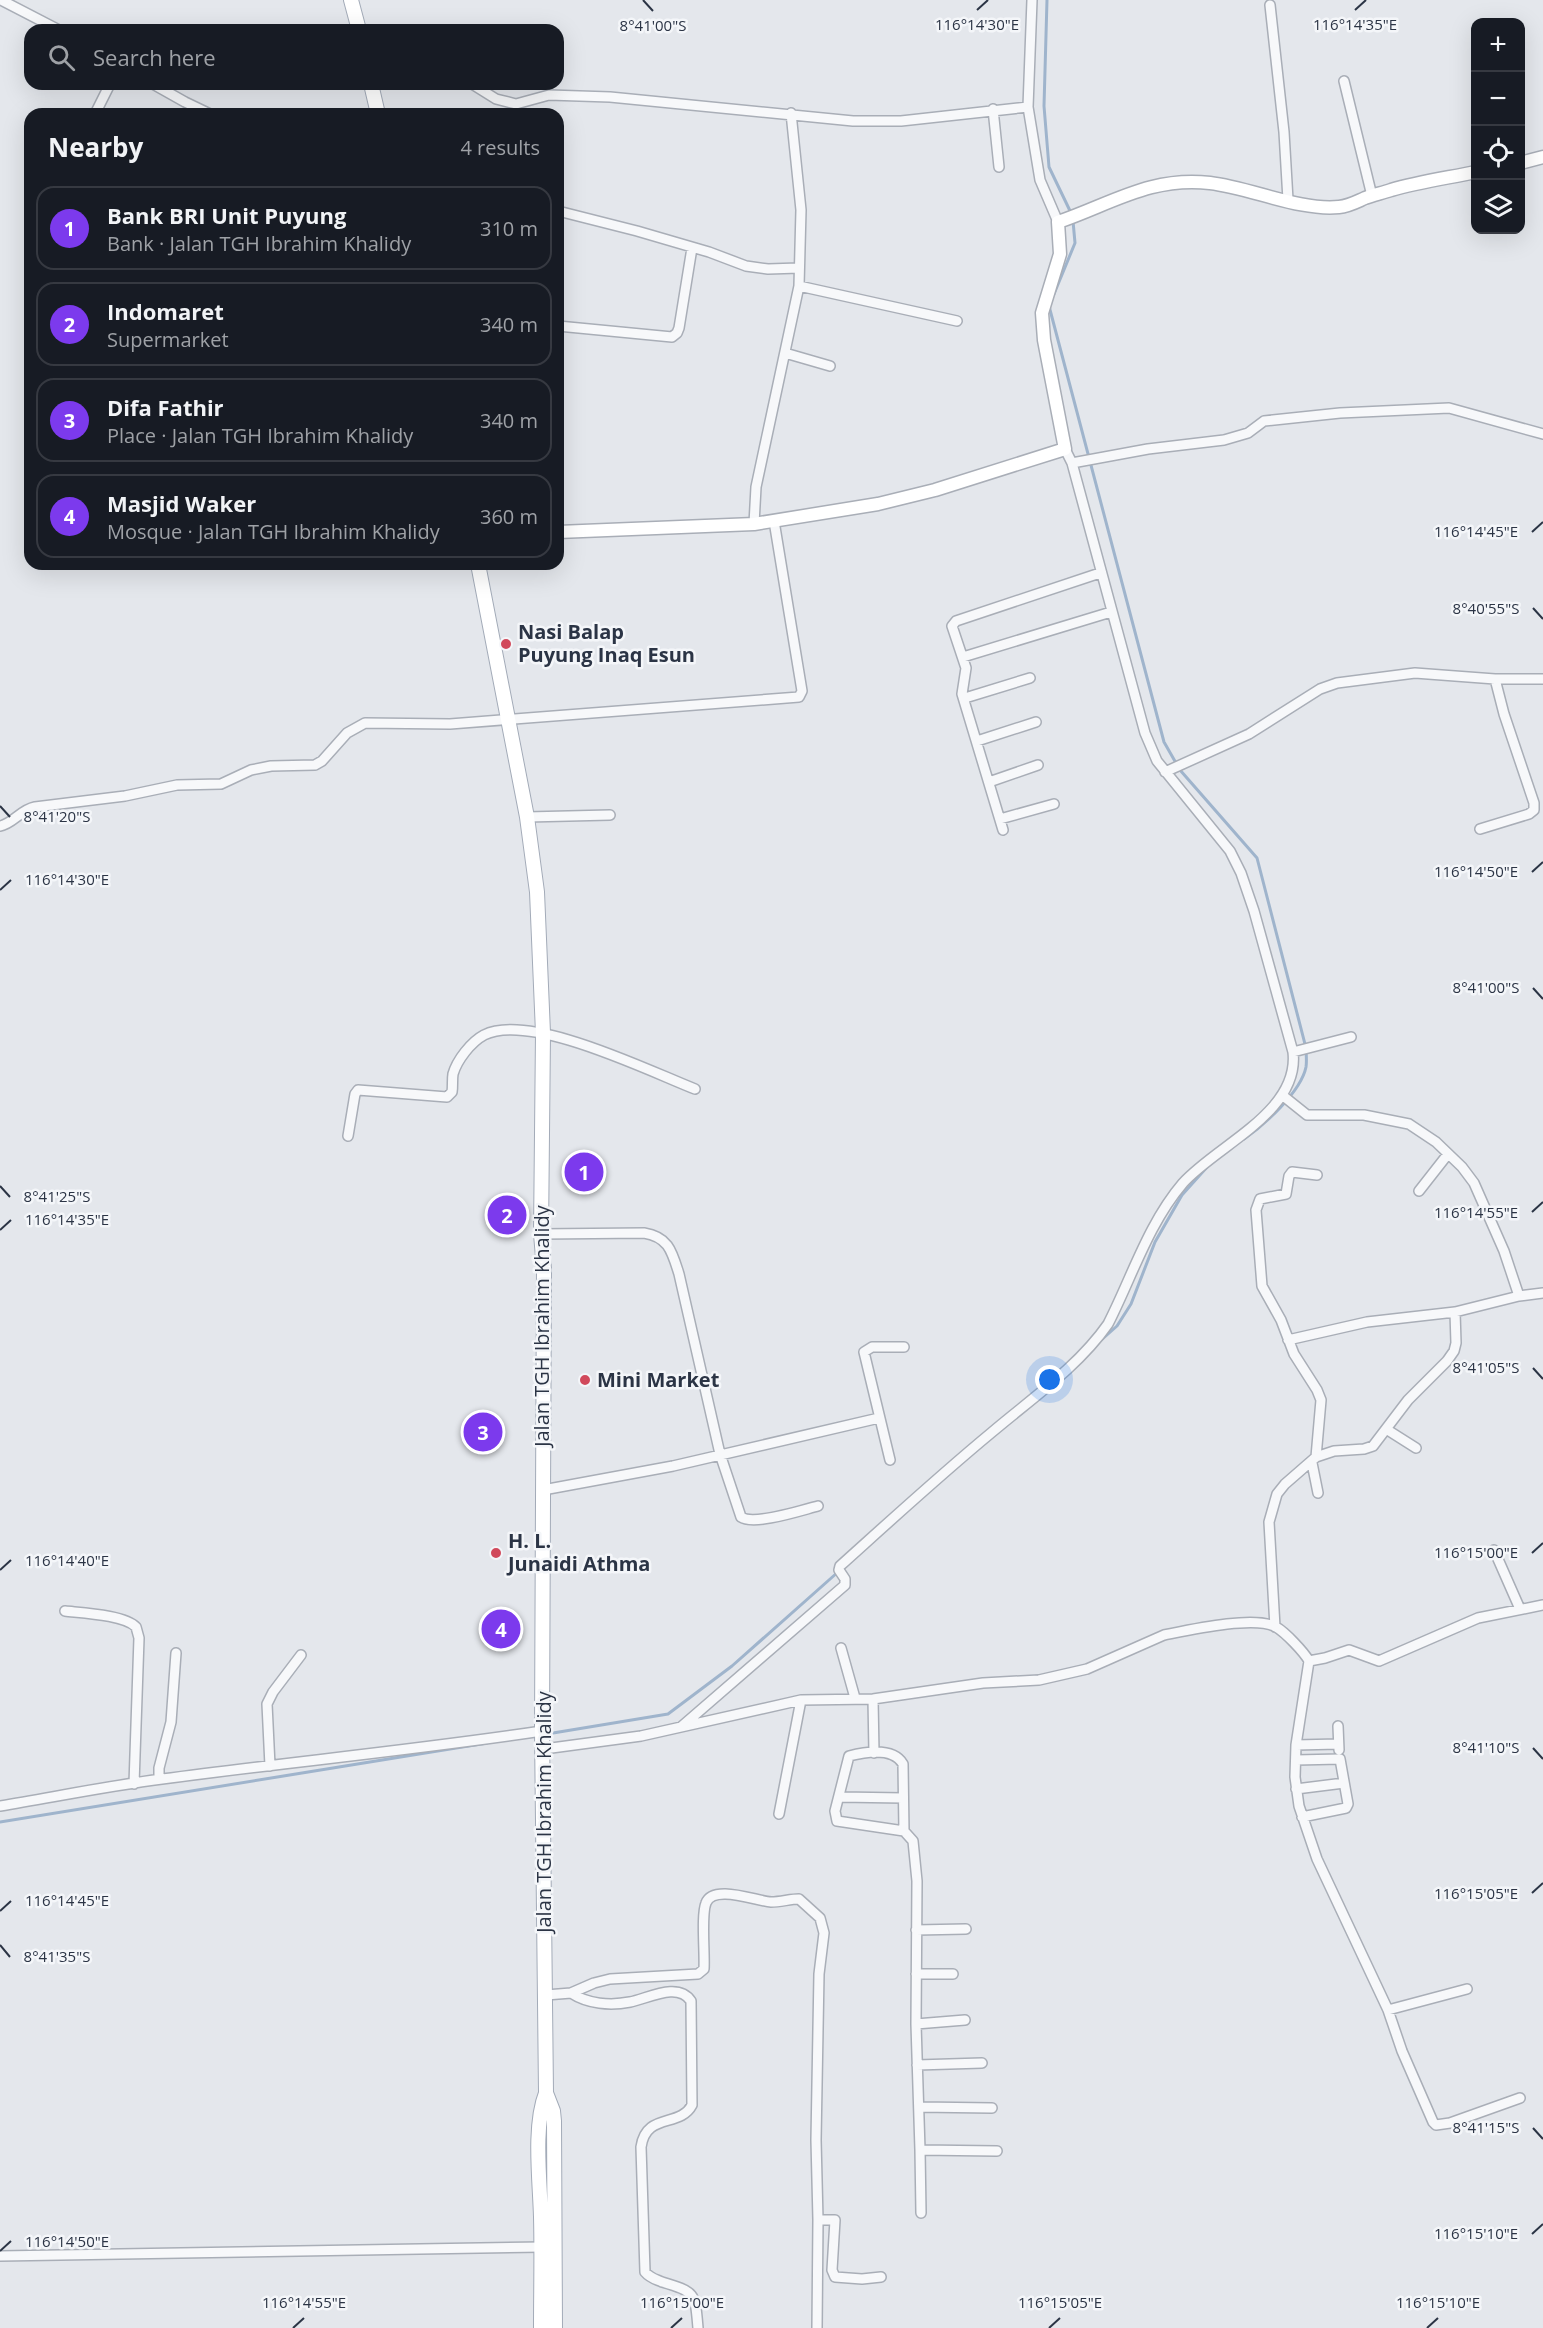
<!DOCTYPE html>
<html lang="en">
<head>
<meta charset="utf-8">
<style>
  body { margin:0; font-family:"Open Sans",sans-serif; background:#242831; color:#f1f3f6 }
  .controls { position:absolute; right:18px; top:18px; display:grid; overflow:hidden; border-radius:12px; box-shadow:0 6px 24px #0002 }
  .controls button { width:54px; height:54px; display:grid; place-items:center; padding:0; border:0; border-bottom:2px solid #363941; background:#171b24; color:#f1f3f6; font:30px sans-serif }
  .you { position:absolute; left:1050px; top:1380px; width:21px; height:21px; margin:-15px; border:4px solid #fff; border-radius:50%; background:#1a73e8; box-shadow:0 0 0 9px #1a73e833 }
  .badge { display:grid; place-items:center; width:39px; height:39px; border-radius:50%; background:#7c3aed; color:#fff; font-size:20px; font-weight:700 }
  .pin { position:absolute; translate:-50% -50%; border:3px solid #fff; box-shadow:0 2px 6px #0006 }
  .list { margin:0; padding:0; list-style:none }
  h2 { display:flex; justify-content:space-between; align-items:center; height:78px; margin:0; padding:0 24px; font-size:26px }
  h2 small { font-size:20px; font-weight:400; color:#9ea1a6 }
  .list li { display:grid; grid-template-columns:39px 1fr auto; gap:18px; align-items:center; box-sizing:border-box; height:84px; margin:0 12px 12px; padding:0 12px; border:2px solid #363941; border-radius:18px }
  .list b { display:block; font-size:22px; white-space:nowrap }
  .list p { margin:0; font-size:20px; white-space:nowrap; color:#9ea1a6 }
  .list em { font-size:20px; font-style:normal; color:#9ea1a6 }
  .icon { flex:none; width:33px; height:33px; fill:none; stroke:currentColor; stroke-width:2; stroke-linecap:round; stroke-linejoin:round }
  .map { position:relative; flex:none; width:1543px; height:2328px; overflow:hidden }
  .search { position:absolute; background:#171b24; box-shadow:0 6px 24px #0002; left:24px; top:24px; width:540px; height:66px; display:flex; align-items:center; gap:15px; box-sizing:border-box; padding:0 21px; border-radius:18px; color:#9ea1a6; font-size:22px }
  .panel { position:absolute; background:#171b24; box-shadow:0 6px 24px #0002; left:24px; top:108px; width:540px; height:462px; border-radius:18px }
  .map>svg:first-child { display:block }
  .lines { fill:none; stroke-linecap:round; stroke-linejoin:round }
  .stream { stroke:#9fb4cc; stroke-width:3 }
  .street-casing { stroke:#a9aeb7; stroke-width:12 }
  .secondary-casing { stroke:#a9aeb7; stroke-width:15 }
  .primary-casing { stroke:#a3abb8; stroke-width:16 }
  .street { stroke:#f7f8fa; stroke-width:9 }
  .secondary { stroke:#fff; stroke-width:12 }
  .primary { stroke:#fff; stroke-width:14 }
  .ticks { fill:none; stroke:#2b3445; stroke-width:2 }
  .poi-dot { fill:#d1495b; stroke:#f4f6f9; stroke-width:2 }
  .labels { text-anchor:middle; stroke-width:5; stroke-linejoin:round; paint-order:stroke }
  .poi-label { font-size:20px; font-weight:bold; fill:#2b3445; stroke:#f4f6f9; text-anchor:start }
  .street-label { font-size:20px; fill:#2b3445; stroke:#f4f6f9 }
  .ticks-label { font-size:15px; text-anchor:middle; fill:#2b3445; stroke:#f4f6f9; stroke-width:5; stroke-linejoin:round; paint-order:stroke }
</style>
</head>
<body>
<div class="map">
<svg width="1543" height="2328" viewBox="0 0 1543 2328">
  <rect width="100%" height="100%" fill="#e4e7ec"/>
  <g class="lines">
    <path class="stream" d="M1047,0L1044,106L1049,167L1072,215
      M1054,294L1075,243L1073,221
      M1049,306L1164,742L1180,770L1257,858L1306,1048C1306,1054 1307,1061 1306,1067C1301,1092 1264,1125 1244,1139
      M1099,1342L1117,1326L1131,1304L1155,1242L1182,1195L1208,1166
      M547,1734L668,1714L732,1666L838,1572
      M0,1822L487,1743"/>
    <defs>
      <path id="street" d="M1,0L59,30
        M1032,0L1028,107L1040,180L1058,222
        M1270,5L1284,132L1288,200
        M1344,81L1372,196
        M153,84L185,102L210,114
        M472,84L496,99L516,104L549,95L610,97L853,121H901L1028,107
        M993,109L999,167
        M95,114L110,84
        M558,211L637,231L709,252L746,266L768,269L799,268
        M799,286L957,321
        M558,326L672,337L677,333L679,328L692,248
        M785,353L830,366
        M1072,463L1148,449L1224,440L1248,433L1264,421L1340,413L1449,408L1543,434
        M754,524L756,487L799,286L801,210L791,113
        M963,657L1111,612
        M965,698L1030,678
        M977,741L1036,722
        M1165,772L1249,734L1320,689L1337,683L1415,673L1495,679H1543
        M989,782L1038,765
        M527,817L610,815
        M1000,819L1054,804
        M0,826C13,824 20,810 35,807L125,796L177,785L221,784L251,770L271,766L315,765L322,761L347,733L365,723L450,724L799,697L802,691L774,521
        M1480,829L1529,814L1534,810V803L1504,714L1495,679
        M1003,830L962,694L966,668L952,626L956,621L1100,573
        M1293,1052L1351,1037
        M1282,1095L1307,1115H1364L1409,1124L1436,1142L1462,1167L1474,1183L1504,1251L1519,1296
        M348,1136L355,1094L358,1090L447,1097L452,1092C453,1086 452,1080 453,1074C457,1060 471,1042 484,1035C530,1012 649,1071 695,1089
        M1419,1191L1448,1154
        M541,1234L644,1233C669,1237 672,1252 679,1274L720,1454L741,1517C754,1526 802,1510 818,1506
        M1288,1340L1367,1322L1455,1312L1519,1296L1543,1293
        M1386,1429L1416,1448
        M1316,1457L1321,1400L1317,1390L1294,1354L1281,1320L1262,1286L1256,1210L1260,1199L1286,1194L1289,1176L1292,1172L1317,1175
        M890,1460L864,1352L872,1347H904
        M1312,1463L1318,1493
        M543,1490L673,1466L879,1418
        M1494,1550L1520,1609
        M65,1611C83,1613 125,1615 136,1627L139,1638L134,1784
        M1275,1627L1269,1522L1277,1494L1285,1484L1316,1457L1334,1451L1364,1449L1373,1446L1408,1400L1447,1361L1454,1351L1456,1343L1455,1312
        M841,1648L855,1698
        M1309,1661L1325,1658L1349,1650L1379,1661L1478,1618L1543,1605
        M873,1699L874,1753
        M1338,1726L1339,1750
        M681,1727L845,1585V1579L839,1570L840,1566C890,1521 939,1476 991,1433C1031,1399 1078,1367 1108,1324C1132,1277 1148,1224 1183,1183C1217,1145 1300,1112 1293,1052L1254,911L1241,873L1230,851L1157,761L1145,733L1072,463L1065,449
        M1296,1745L1338,1744
        M544,1749L641,1736L801,1700L873,1699L983,1683L1039,1680L1087,1669L1164,1635C1189,1630 1255,1615 1276,1627C1285,1632 1304,1652 1309,1661L1296,1745L1295,1777L1299,1806L1317,1859L1388,2010L1402,2051L1433,2122L1436,2125L1450,2123L1520,2098
        M1296,1760L1340,1759L1348,1804L1346,1808L1302,1817
        M270,1766L267,1704L273,1692L301,1655
        M159,1779V1768L171,1722L176,1653
        M1296,1789L1344,1783
        M840,1797L903,1798
        M0,1806C54,1797 108,1786 162,1779C289,1762 416,1750 542,1731
        M779,1814L801,1700
        M904,1831L837,1821L835,1811L849,1756C865,1752 893,1747 903,1764L904,1831L913,1841L917,1881L916,2024L920,2150L997,2151
        M916,1930L966,1929
        M916,1974H953
        M571,1993C588,2004 610,2006 630,2002C647,1999 678,1981 691,2001L692,2105C680,2128 646,2112 641,2147L645,2272C650,2278 655,2279 662,2282C696,2292 695,2293 698,2328
        M546,1995L571,1993L594,1983L610,1979L698,1974L704,1969C705,1953 701,1915 706,1903C713,1884 756,1901 771,1902C781,1902 790,1899 799,1899L820,1918L824,1933L819,1974L816,2140L818,2220L817,2328
        M1388,2010L1467,1989
        M916,2024L965,2020
        M917,2065L982,2063
        M919,2107L992,2108
        M920,2150L921,2213
        M818,2220H835L832,2270L835,2277L862,2279L881,2277
        M0,2256L542,2247"/>
      <path id="secondary" d="M1520,163L1543,157
        M558,532L754,524L878,504L935,490L1065,449L1044,340L1042,313L1060,254L1058,222C1111,204 1151,176 1210,183C1251,188 1300,211 1339,207C1349,206 1356,202 1365,198C1373,195 1382,193 1391,190C1418,182 1447,178 1476,172"/>
      <path id="primary" d="M351,0L359,30
        M371,84L378,114
        M478,564L527,817L537,892L543,1033L541,1234L544,1269L542,1731L546,2093C533,2126 540,2181 541,2217C542,2254 541,2291 541,2328
        M546,2093L553,2111L554,2121L555,2328"/>
    </defs>
    <use href="#street" class="street-casing"/>
    <use href="#secondary" class="secondary-casing"/>
    <use href="#primary" class="primary-casing"/>
    <use href="#street" class="street"/>
    <use href="#secondary" class="secondary"/>
    <use href="#primary" class="primary"/>
  </g>
  <path class="ticks" d="M643,0L653,11M977,10L988,0M1355,10L1366,0M1532,532L1543,522M1533,608L1543,619M0,806L10,817M1532,872L1543,862M0,890L11,880M1533,988L1543,999M0,1186L10,1197M1532,1212L1543,1202M0,1230L11,1220M1533,1368L1543,1379M1532,1553L1543,1543M0,1570L11,1560M1533,1748L1543,1759M1532,1893L1543,1883M0,1911L11,1901M0,1945L10,1957M1533,2128L1543,2139M1532,2234L1543,2224M0,2251L11,2241M293,2328L304,2318M671,2328L682,2318M1049,2328L1060,2318M1427,2328L1438,2318"/>
  <g class="poi-dot">
    <circle cx="506" cy="644" r="6"/>
    <circle cx="585" cy="1380" r="6"/>
    <circle cx="496" cy="1553" r="6"/>
  </g>
  <g class="labels">
    <g class="poi-label">
      <text x="518" y="639">Nasi Balap<tspan x="518" dy="23">Puyung Inaq Esun</tspan></text>
      <text x="597" y="1387">Mini Market</text>
      <text x="508" y="1548">H. L.<tspan x="508" dy="23">Junaidi Athma</tspan></text>
    </g>
    <g class="street-label">
      <text transform="translate(542 1326) rotate(-90)" y="7">Jalan TGH Ibrahim Khalidy</text>
      <text transform="translate(544 1812) rotate(-90)" y="7">Jalan TGH Ibrahim Khalidy</text>
    </g>
  </g>
  <g class="ticks-label">
    <text x="977" y="30">116°14'30"E</text>
    <text x="1355" y="30">116°14'35"E</text>
    <text x="653" y="31">8°41'00"S</text>
    <text x="1476" y="537">116°14'45"E</text>
    <text x="1486" y="614">8°40'55"S</text>
    <text x="57" y="822">8°41'20"S</text>
    <text x="1476" y="877">116°14'50"E</text>
    <text x="67" y="885">116°14'30"E</text>
    <text x="1486" y="993">8°41'00"S</text>
    <text x="57" y="1202">8°41'25"S</text>
    <text x="1476" y="1218">116°14'55"E</text>
    <text x="67" y="1225">116°14'35"E</text>
    <text x="1486" y="1373">8°41'05"S</text>
    <text x="1476" y="1558">116°15'00"E</text>
    <text x="67" y="1566">116°14'40"E</text>
    <text x="1486" y="1753">8°41'10"S</text>
    <text x="1476" y="1899">116°15'05"E</text>
    <text x="67" y="1906">116°14'45"E</text>
    <text x="57" y="1962">8°41'35"S</text>
    <text x="1486" y="2133">8°41'15"S</text>
    <text x="1476" y="2239">116°15'10"E</text>
    <text x="67" y="2247">116°14'50"E</text>
    <text x="304" y="2308">116°14'55"E</text>
    <text x="682" y="2308">116°15'00"E</text>
    <text x="1060" y="2308">116°15'05"E</text>
    <text x="1438" y="2308">116°15'10"E</text>
  </g>
</svg>
<div class="controls">
<button>+</button>
<button>−</button>
<button><svg class="icon" aria-label="locate" viewBox="0 0 24 24"><circle cx="12" cy="12" r="6"/><path d="M12 2v4M12 18v4M2 12h4M18 12h4"/></svg></button>
<button><svg class="icon" aria-label="layers" viewBox="0 0 24 24"><path d="M12 4l9 5-9 5-9-5zM3 14l9 5 9-5"/></svg></button>
</div>
<div class="you"></div>
<div class="pin badge" style="left:584px;top:1172px">1</div>
<div class="pin badge" style="left:507px;top:1215px">2</div>
<div class="pin badge" style="left:483px;top:1432px">3</div>
<div class="pin badge" style="left:501px;top:1629px">4</div>
<div class="search"><svg class="icon" aria-label="search" viewBox="0 0 24 24"><circle cx="10" cy="10" r="6"/><path d="M15 15l6 6"/></svg>Search here</div>
<section class="panel">
<h2>Nearby<small>4 results</small></h2>
<ul class="list">
<li><span class="badge">1</span><div><b>Bank BRI Unit Puyung</b><p>Bank · Jalan TGH Ibrahim Khalidy</p></div><em>310 m</em></li>
<li><span class="badge">2</span><div><b>Indomaret</b><p>Supermarket</p></div><em>340 m</em></li>
<li><span class="badge">3</span><div><b>Difa Fathir</b><p>Place · Jalan TGH Ibrahim Khalidy</p></div><em>340 m</em></li>
<li><span class="badge">4</span><div><b>Masjid Waker</b><p>Mosque · Jalan TGH Ibrahim Khalidy</p></div><em>360 m</em></li>
</ul>
</section>
</div>
</body>
</html>
